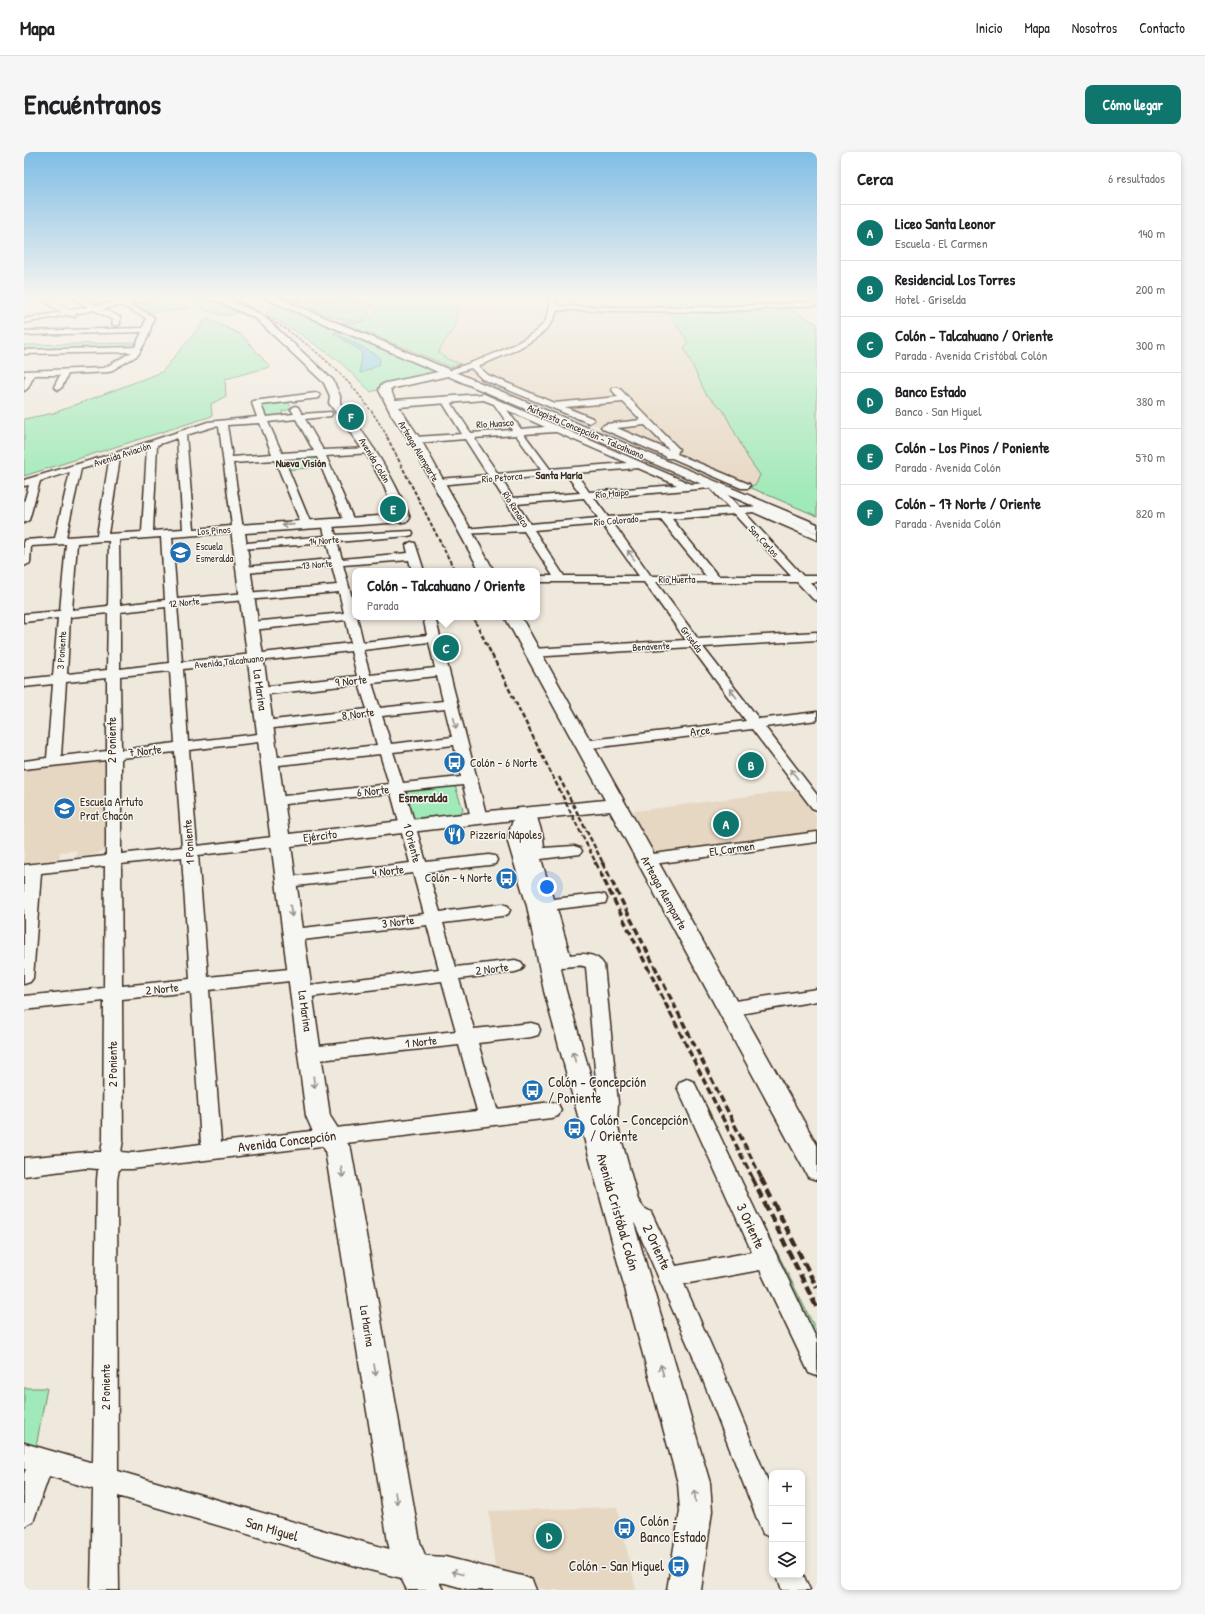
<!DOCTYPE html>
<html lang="es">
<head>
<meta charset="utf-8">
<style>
  body { margin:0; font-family:"Patrick Hand",sans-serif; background:#f6f6f6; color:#202124 }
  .controls { position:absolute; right:12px; bottom:12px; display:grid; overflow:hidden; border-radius:8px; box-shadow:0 2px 6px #0003 }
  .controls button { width:36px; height:36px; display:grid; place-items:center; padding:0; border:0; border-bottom:1px solid #e0e0e0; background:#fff; color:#202124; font:20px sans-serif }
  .you { position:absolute; left:523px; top:735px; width:14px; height:14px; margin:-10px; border:3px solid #fff; border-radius:50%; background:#1a73e8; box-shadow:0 0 0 6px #1a73e833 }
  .badge { display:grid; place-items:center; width:26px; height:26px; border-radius:50%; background:#0f766e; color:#fff; font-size:13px; font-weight:700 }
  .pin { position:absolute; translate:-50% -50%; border:2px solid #fff; box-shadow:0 1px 4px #0006 }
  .popup { position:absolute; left:328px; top:416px; width:188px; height:52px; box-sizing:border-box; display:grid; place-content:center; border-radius:8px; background:#fff; filter:drop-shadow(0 1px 3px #0005); font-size:13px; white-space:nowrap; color:#757577 }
  .popup b { font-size:15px; color:#202124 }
  .popup::after { content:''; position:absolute; left:50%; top:100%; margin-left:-8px; border:8px solid transparent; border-top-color:#fff }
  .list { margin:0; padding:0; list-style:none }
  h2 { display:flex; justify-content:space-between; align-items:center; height:52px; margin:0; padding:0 16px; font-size:17px }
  h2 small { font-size:13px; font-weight:400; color:#757577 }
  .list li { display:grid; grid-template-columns:26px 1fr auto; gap:12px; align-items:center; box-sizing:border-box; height:56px; padding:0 16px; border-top:1px solid #e0e0e0 }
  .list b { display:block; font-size:15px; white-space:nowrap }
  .list p { margin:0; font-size:13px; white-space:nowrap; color:#757577 }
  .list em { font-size:13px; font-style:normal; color:#757577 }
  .icon { flex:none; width:22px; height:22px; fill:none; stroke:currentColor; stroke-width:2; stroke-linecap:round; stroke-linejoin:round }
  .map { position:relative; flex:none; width:793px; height:1438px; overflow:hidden; border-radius:8px }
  header { display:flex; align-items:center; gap:24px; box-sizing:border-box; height:56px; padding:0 20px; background:#fff; border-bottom:1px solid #e0e0e0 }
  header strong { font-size:19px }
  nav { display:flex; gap:22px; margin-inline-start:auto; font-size:14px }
  .intro { display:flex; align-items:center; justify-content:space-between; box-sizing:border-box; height:96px; padding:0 24px }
  h1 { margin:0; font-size:28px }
  .button { padding:10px 18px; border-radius:8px; background:#0f766e; color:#fff; font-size:14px; font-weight:700 }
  main { display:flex; gap:24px; padding:0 24px }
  aside { flex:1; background:#fff; border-radius:8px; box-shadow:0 2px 6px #0003 }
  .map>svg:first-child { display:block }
  .built { fill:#e6d7c2 }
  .green { fill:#a0e9b8; stroke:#6e8a6b }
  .water { fill:#82cbe3; stroke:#668b94 }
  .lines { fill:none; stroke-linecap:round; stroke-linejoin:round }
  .stream { stroke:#668b94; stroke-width:1.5 }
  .minor-casing { stroke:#3b2a1e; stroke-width:3 }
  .major-casing { stroke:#3b2a1e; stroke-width:3 }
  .minor { fill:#f6f6f2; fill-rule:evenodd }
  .major { fill:#f6f6f2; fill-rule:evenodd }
  .rail-far4 { stroke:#3b2a1e; stroke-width:1.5; stroke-dasharray:3 1.5; stroke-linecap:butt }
  .rail-far3 { stroke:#3b2a1e; stroke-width:2; stroke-dasharray:4 2; stroke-linecap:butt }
  .rail-far2 { stroke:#3b2a1e; stroke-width:2.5; stroke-dasharray:5 2.5; stroke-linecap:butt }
  .rail-far1 { stroke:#3b2a1e; stroke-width:3.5; stroke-dasharray:7 3.5; stroke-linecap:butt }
  .rail { stroke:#3b2a1e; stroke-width:4.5; stroke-dasharray:9 4.5; stroke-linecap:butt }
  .oneway { stroke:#989088 }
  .labels { text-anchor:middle; stroke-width:3; stroke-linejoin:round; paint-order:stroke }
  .far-street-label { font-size:10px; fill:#3b2a1e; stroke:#f6f6f2 }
  .far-poi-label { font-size:10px; fill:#3b2a1e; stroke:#f6f6f2; text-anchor:start }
  .far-neighbourhood-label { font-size:11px; font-weight:bold; fill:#3b2a1e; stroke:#f6f6f2 }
  .street-label { font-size:12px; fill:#3b2a1e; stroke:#f6f6f2 }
  .poi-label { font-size:12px; fill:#3b2a1e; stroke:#f6f6f2; text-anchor:start }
  .neighbourhood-label { font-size:13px; font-weight:bold; fill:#3b2a1e; stroke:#f6f6f2 }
  .near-poi-label { font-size:14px; fill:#3b2a1e; stroke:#f6f6f2; text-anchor:start }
  .near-street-label { font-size:14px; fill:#3b2a1e; stroke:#f6f6f2 }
</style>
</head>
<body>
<header>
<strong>Mapa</strong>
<nav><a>Inicio</a><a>Mapa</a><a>Nosotros</a><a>Contacto</a></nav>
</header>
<div class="intro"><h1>Encuéntranos</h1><a class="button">Cómo llegar</a></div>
<main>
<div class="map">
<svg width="793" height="1438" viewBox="0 0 793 1438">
  <rect width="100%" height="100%" fill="#efe8dc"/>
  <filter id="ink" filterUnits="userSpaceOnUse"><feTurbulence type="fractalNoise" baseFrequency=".025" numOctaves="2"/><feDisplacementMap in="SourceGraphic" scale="8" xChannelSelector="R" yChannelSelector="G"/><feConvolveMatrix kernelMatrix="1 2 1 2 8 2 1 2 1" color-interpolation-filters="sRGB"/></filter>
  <g filter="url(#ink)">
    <path class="built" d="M413,144H629L637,150L664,191L660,196L682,242L699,258L724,306L737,323L736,326L732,332L725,335L427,215L436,212L423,207L415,201L416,197L431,174L432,161L428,151Z
      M743,144H793V148L760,153Z
      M80,608V698L70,703L52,705L53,698L36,700L35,707L0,711V616Z
      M772,638L793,665V679L632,701L626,700L604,660Z
      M593,1355L612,1438H523L472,1424L465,1359Z"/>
    <path class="green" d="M148,144H153L166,156L128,161L108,151Z
      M162,144C188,144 195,142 217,159C198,171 177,156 162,144Z
      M283,144H413L435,156L432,161L431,174L416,197L415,201L423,207L437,212L427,215L317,170C329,171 343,172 352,162C346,139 297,150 279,150C275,150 271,148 267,147Z
      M629,144H743L761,151V154L793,172V364L725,335L732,332L736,323L724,306L699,258L682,242L660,196L664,190L637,150Z
      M314,149L327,150L343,154L346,162C335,178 298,161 285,156V154L280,151Z
      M261,153L415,220L347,240L315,209L276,182L241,161L251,155Z
      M183,166L219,184L246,215L201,227L202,244L187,252L188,264L0,324V267L30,261L138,220Z
      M112,191L109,196L0,199V193Z
      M262,249L270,257L258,259L259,264L241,265L235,252Z
      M292,303L296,315L261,318L257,305Z
      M427,632L431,634L439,657L436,662L392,666L387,664L380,641L386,637Z
      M731,1070H738L793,1180V1201Z
      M0,1236H23L12,1295L0,1292Z"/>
    <path class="water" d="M313,180L317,184L354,204L356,208L355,213L345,218L336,221L338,200L309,181Z"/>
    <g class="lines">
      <path class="stream" d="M726,144L729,145"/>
      <defs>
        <path id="minor" d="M12,144H20L45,158L64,155L46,144H54L72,153L91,150L81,144H89L99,149L125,144H139L135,146L105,152L130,165L124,185L114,203L85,220L44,222L38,235L34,238L30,235L36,223H10L4,236L0,239V227L2,223H0V219L80,216L108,200L0,202V198L111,195L118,180L0,183V179L119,176L122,166L97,153L79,157L96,165V172L92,174L88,172L89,168L70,158L51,162V165L43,163L0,171V167L37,160Z
          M261,144H271L276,147L272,149Z
          M526,144H532L533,154C620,156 706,157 793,149V153L694,160L533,158C527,187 479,204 454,214L464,223L530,251L594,245L588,238L589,236H595L653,295L655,297L653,302L725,332L726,334L725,336H717L648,306H643L641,304L579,277L577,275L582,272L617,268L599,250L541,255L568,266L570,268L565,271L458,227L447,216L431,221H428L427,219L428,217C451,210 510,189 522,168C526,160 526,152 526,144ZM621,273L645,298L593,276Z
          M292,241L295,242L296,244L295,246L237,253L242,265L270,262L267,257L271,254L274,255L278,262L307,260L308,262L307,264L281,267L299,298L349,296L351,298L346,301L302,304L330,369L325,372L320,369L293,305L260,307L287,372L282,375L277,372L251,308L209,311L219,377L214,380L148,385L153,447L313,433L308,414L220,421L216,420L214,418L216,416L220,415L307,407L303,391L216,397L211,394L212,392L301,384L298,371L303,368L308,371L312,383L388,379L389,381L388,383L384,384L313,390L318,407L384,401L382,393L387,390L391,391L400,419H388L385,408L319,413L331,457V465H333L339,490L403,483L399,465H411L463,666L460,669L455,671L450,669L447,666L439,633L381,639L402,710L465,703L471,704L473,708L471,712L465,713L404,720L416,760L478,752L484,754L486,758L484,762L478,764L419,771L432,815L491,808L497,810L500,814L497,818L491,820L435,827L450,877L507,871L514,873L516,878L514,883L507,885L454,891L473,957L527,950L534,952L537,958L534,964L527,966L108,1017H95L93,1028L94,1319L346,1392L389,1403L421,1405L498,1424L508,1428L512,1438H446L421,1431L389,1429L346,1418L94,1344L95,1438H67L69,1337L25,1324L9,1370L0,1374V1322L2,1317H0V1291L69,1311L73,1028L74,1017L62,1016L0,1024V1006L62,1000H77L79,988L80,849L0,858V844L80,836L81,714L17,721L9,826L6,830L0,832V713L82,704V608L0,617V609L23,606L29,532L0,535V527L29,524L34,466L0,470V462L36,459L42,392L7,394L6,411L0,414V388L31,386L46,320L16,329L5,368L0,371V350L5,333L0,334V328L88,302L184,270L233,265L228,251L229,249ZM272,267L290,299L258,301L244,270ZM236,271L248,302L208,305L203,273ZM192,274L195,275L208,374L170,377L162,283ZM153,286L159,377L129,379L133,293ZM123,296L118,380L84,382L96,306ZM85,309L73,383L42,385L57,317ZM137,385L141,448L96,453L95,388ZM78,389H85L84,454L48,458L53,391ZM315,440L320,461L228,470L224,471L222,474L224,477L228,478L322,468L327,491L158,510L153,454ZM142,455L145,511L96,517V460ZM84,461L83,518L43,522L46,465ZM405,490L411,516L346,523L339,498ZM327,499L333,524L236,535L231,536L229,539L231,542L236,543L335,532L343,557L241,569L236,570L234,573L236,576L241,577L345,565L353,593L246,606L241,607L239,610L241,613L246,614L356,602L365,632L252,645L247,646L245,649L247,652L252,653L367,641L386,711L263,725L257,726L255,730L257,734L263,735L389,721L400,762L270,777L264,779L262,783L264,787L270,789L403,773L415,817L278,834L272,835L269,840L272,845L278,846L418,829L432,879L286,895L279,897L277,902L279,907L286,909L435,893L453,959L197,990L185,838L275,828L281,826L284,822L281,818L275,816L184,825L174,703L257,694L262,692L265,689L262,686L257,684L173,694L165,598L243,589L248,588L250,585L248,582L243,581L164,590L159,517ZM146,519L151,591L97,598L96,524ZM413,524L419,549L356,556L348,531ZM83,526V599L37,604L42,530ZM421,557L428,585L367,592L358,564ZM430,593L437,625L379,631L369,600ZM151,600L158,695L97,702V606ZM158,705L166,827L98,834L97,712ZM167,840L177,992L108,1001L97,1000L99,988L98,847Z
          M460,242L667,332L693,331L715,355L747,354L748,356L744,359L793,381V388L729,360L721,361L779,424H793V430H786L793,438V449L789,447L773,430H632L674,487L793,480V488L679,495L735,567L793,560V568L741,575L793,643V658L788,656L728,577L559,597L554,596L552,593L554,590L559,589L722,569L667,495L508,505L504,504L502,501L504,498L508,497L662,488L620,430H513V424H529L500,379L437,382L436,380L441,377L496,372L468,328L414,333L409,330L414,327L464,323L441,287L391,291L386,288L391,285L438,282L417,248L421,245L424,246L447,281L488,278L470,252L457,247L456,245L457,243ZM483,258L521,275L497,277ZM531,280H532L603,311L526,317L500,282ZM492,283L517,318L474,322L450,286ZM614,316L653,333L565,340L552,321ZM542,322L556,341L489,346L478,328ZM686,336L705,356L584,365L570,346ZM560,346L574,366L506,372L493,352ZM710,362L767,424H694L648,367ZM637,368L682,424H627L589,371ZM578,372L615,424H540L510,378Z
          M504,657L509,659L512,662L519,685L520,696L550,694L556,696L558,699L556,702L517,707L529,747L575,742L581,743L583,747L581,751L575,752L533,757L546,803C558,801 573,801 580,813L594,951L593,972L614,1048L620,1056L627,1060L652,1114L728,1100L653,935L656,930L663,927L670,930L793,1188V1224L785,1221L736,1118L660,1132L698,1218L748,1339V1386L739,1382L675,1218L611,1072L604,1068L593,1051L573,972L574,951L562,815C553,811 543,817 533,814L530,810L516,753L501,707C508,692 501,677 496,662L499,659Z
          M793,680V690L622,713L616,712L614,708L616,704L622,703Z
          M793,837V849L704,864L698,862L695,857L698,852L704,850Z
          M778,1420L786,1438H758L753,1423H778Z"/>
        <path id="major" d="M171,144H188L199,146L237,162L309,228L316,244V251C345,286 369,323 386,366L384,369L379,370L221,381L265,682L455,660L581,648L481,465H497L793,993V1028L784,1025L586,659L509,667L503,687L523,754L542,839L686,1331L688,1359L677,1438H643L656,1359L654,1331L520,839L503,754L483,687L489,668L267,694L306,964L327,997L396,1390L400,1401L419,1438H383L368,1408L364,1390L301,998L289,980L282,964L207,377L209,374L214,373L371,363L360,334L344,305L305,251L306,244L300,231L231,166L194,150L172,146Z
          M239,144H250L793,372V381L424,224L366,237L371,248L460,242L465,245L460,248L375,255L397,288L470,419H456L385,288L368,264L355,238L357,233L362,231L414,220L240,146Z"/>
      </defs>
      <use href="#minor" class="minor-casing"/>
      <use href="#major" class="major-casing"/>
      <use href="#minor" class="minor"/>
      <use href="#major" class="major"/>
      <path class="rail-far4" d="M205,144C271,178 328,220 364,286"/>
      <path class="rail-far3" d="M363,285L431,419
        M449,465L452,470"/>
      <path class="rail-far2" d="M451,469L572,711
        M535,625L579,711"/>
      <path class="rail-far1" d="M571,710L729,1027
        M578,710L738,1027"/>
      <path class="rail" d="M728,1026L793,1156
        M737,1026L793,1136"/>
    </g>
    <defs><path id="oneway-shaft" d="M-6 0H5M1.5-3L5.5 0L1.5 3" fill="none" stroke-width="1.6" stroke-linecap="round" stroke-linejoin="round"/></defs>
    <g class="oneway">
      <use href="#oneway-shaft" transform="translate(264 373) rotate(176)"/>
      <use href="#oneway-shaft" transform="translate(607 403) rotate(-126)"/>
      <use href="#oneway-shaft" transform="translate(709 541) rotate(-127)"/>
      <use href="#oneway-shaft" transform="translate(431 571) rotate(76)"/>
      <use href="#oneway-shaft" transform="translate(770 622) rotate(-127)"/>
      <use href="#oneway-shaft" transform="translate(267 759) rotate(82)"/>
      <use href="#oneway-shaft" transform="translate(550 905) rotate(-106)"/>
      <use href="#oneway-shaft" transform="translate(290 930) rotate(83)"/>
      <use href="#oneway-shaft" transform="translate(318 1020) rotate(81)"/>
      <use href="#oneway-shaft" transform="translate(351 1218) rotate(81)"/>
      <use href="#oneway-shaft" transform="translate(638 1218) rotate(-106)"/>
      <use href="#oneway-shaft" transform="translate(671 1344) rotate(-95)"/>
      <use href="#oneway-shaft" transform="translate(372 1346) rotate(81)"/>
      <use href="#oneway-shaft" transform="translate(433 1421) rotate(-166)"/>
    </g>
  </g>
  <linearGradient id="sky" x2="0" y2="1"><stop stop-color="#7fbde6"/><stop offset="0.42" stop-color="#f8f5ef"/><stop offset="1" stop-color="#f8f5ef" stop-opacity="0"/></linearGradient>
  <rect width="793" height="345" fill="url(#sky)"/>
  <defs>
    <symbol id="school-disc" viewBox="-11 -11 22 22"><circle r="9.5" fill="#1f6fb2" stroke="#f6f6f2"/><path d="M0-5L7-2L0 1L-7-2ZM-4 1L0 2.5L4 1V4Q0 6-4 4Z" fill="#fff"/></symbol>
    <symbol id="bus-disc" viewBox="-11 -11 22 22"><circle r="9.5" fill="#1f6fb2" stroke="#f6f6f2"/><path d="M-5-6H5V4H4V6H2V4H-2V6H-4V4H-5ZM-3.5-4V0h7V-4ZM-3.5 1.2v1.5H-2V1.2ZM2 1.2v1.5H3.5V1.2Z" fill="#fff"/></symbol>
    <symbol id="restaurant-disc" viewBox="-11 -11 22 22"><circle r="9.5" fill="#1f6fb2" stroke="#f6f6f2"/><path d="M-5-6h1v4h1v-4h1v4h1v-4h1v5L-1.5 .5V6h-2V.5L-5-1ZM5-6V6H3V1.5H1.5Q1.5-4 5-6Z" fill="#fff"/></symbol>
  </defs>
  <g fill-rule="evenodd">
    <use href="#school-disc" x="144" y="388" width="25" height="25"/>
    <use href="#bus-disc" x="418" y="598" width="25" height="25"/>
    <use href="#school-disc" x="28" y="644" width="25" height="25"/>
    <use href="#restaurant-disc" x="418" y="670" width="25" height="25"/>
    <use href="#bus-disc" x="470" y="714" width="25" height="25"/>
    <use href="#bus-disc" x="496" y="926" width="25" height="25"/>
    <use href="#bus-disc" x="538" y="964" width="25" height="25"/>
    <use href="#bus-disc" x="588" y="1364" width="25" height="25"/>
    <use href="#bus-disc" x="642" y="1402" width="25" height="25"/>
  </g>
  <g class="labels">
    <g class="far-street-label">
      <text transform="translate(471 271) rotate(-4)" y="4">Río Huasco</text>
      <text transform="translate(562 279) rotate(23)" y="4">Autopista Concepción - Talcahuano</text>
      <text transform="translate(395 299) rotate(59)" y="4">Arteaga Alemparte</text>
      <text transform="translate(98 302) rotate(-18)" y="4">Avenida Aviación</text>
      <text transform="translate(351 308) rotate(59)" y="4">Avenida Colón</text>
      <text transform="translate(478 325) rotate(-5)" y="4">Río Petorca</text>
      <text transform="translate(588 341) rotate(-5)" y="4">Río Maipo</text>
      <text transform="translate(492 357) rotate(57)" y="4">Río Renaico</text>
      <text transform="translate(592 368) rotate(-5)" y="4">Río Colorado</text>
      <text transform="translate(190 378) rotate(-4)" y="4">Los Pinos</text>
      <text transform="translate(300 388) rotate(-5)" y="4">14 Norte</text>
      <text transform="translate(740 389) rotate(47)" y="4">San Carlos</text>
      <text transform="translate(293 412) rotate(-5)" y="4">13 Norte</text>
      <text x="653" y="431">Río Huerta</text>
      <text transform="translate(160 450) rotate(-6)" y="4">12 Norte</text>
      <text transform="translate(668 487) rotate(53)" y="4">Griselda</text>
      <text transform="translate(627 494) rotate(-3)" y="4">Benavente</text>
      <text transform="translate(37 498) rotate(-86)" y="4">3 Poniente</text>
      <text transform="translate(205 509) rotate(-6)" y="4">Avenida Talcahuano</text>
    </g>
    <g class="far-poi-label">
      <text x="172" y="398">Escuela<tspan x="172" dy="12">Esmeralda</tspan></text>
    </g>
    <g class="far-neighbourhood-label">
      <text x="277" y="315">Nueva Visión</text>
      <text x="535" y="327">Santa María</text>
    </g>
    <g class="street-label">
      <text transform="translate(327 529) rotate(-6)" y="4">9 Norte</text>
      <text transform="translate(236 538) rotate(82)" y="4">La Marina</text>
      <text transform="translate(334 562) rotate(-7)" y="4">8 Norte</text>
      <text transform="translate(676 579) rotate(-7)" y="4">Arce</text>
      <text transform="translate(88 588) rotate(-90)" y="4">2 Poniente</text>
      <text transform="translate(121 599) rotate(-6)" y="4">7 Norte</text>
      <text transform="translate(349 639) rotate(-6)" y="4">6 Norte</text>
      <text transform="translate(296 684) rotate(-7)" y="4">Ejército</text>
      <text transform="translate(165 690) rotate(-94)" y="4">1 Poniente</text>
      <text transform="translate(388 691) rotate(75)" y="4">1 Oriente</text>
      <text transform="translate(708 697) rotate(-8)" y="4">El Carmen</text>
      <text transform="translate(364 719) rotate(-6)" y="4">4 Norte</text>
      <text transform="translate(640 741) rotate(61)" y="4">Arteaga Alemparte</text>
      <text transform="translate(374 770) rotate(-7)" y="4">3 Norte</text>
      <text transform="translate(468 817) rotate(-7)" y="4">2 Norte</text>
      <text transform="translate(138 837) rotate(-6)" y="4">2 Norte</text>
      <text transform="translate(281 859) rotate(82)" y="4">La Marina</text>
      <text transform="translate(397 890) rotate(-6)" y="4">1 Norte</text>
      <text transform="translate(89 912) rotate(-90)" y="4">2 Poniente</text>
      <text transform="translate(343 1174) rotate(81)" y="4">La Marina</text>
      <text transform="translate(82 1235) rotate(-90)" y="4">2 Poniente</text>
    </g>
    <g class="poi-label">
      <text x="446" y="615">Colón - 6 Norte</text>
      <text x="56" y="654">Escuela Artuto<tspan x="56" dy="14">Prat Chacón</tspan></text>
      <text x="446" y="687">Pizzería Nápoles</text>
      <text x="468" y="730" text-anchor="end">Colón - 4 Norte</text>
    </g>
    <g class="neighbourhood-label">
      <text x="399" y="650">Esmeralda</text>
    </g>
    <g class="near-poi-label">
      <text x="524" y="935">Colón - Concepción<tspan x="524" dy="16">/ Poniente</tspan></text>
      <text x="566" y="973">Colón - Concepción<tspan x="566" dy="16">/ Oriente</tspan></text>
      <text x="616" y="1374">Colón -<tspan x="616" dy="16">Banco Estado</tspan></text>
      <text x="640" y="1419" text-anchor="end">Colón - San Miguel</text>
    </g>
    <g class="near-street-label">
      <text transform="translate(263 989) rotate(-7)" y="5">Avenida Concepción</text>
      <text transform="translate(594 1060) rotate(74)" y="5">Avenida Cristóbal Colón</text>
      <text transform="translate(727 1074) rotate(65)" y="5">3 Oriente</text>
      <text transform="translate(633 1095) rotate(65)" y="5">2 Oriente</text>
      <text transform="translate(248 1377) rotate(16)" y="5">San Miguel</text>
    </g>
  </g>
</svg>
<div class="controls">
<button>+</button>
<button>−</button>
<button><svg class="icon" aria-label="layers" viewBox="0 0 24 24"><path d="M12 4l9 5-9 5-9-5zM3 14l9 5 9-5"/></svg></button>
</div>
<div class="you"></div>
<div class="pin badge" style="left:702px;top:672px">A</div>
<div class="pin badge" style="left:727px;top:613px">B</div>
<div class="pin badge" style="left:422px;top:496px">C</div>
<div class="popup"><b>Colón - Talcahuano / Oriente</b>Parada</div>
<div class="pin badge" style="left:525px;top:1384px">D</div>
<div class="pin badge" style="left:369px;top:357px">E</div>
<div class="pin badge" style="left:327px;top:265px">F</div>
</div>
<aside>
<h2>Cerca<small>6 resultados</small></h2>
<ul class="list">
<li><span class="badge">A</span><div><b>Liceo Santa Leonor</b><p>Escuela · El Carmen</p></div><em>140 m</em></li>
<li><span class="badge">B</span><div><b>Residencial Los Torres</b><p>Hotel · Griselda</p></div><em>200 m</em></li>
<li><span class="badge">C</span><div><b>Colón - Talcahuano / Oriente</b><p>Parada · Avenida Cristóbal Colón</p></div><em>300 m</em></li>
<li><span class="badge">D</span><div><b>Banco Estado</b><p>Banco · San Miguel</p></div><em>380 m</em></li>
<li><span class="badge">E</span><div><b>Colón - Los Pinos / Poniente</b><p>Parada · Avenida Colón</p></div><em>570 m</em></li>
<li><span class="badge">F</span><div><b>Colón - 17 Norte / Oriente</b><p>Parada · Avenida Colón</p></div><em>820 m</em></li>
</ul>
</aside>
</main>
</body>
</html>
